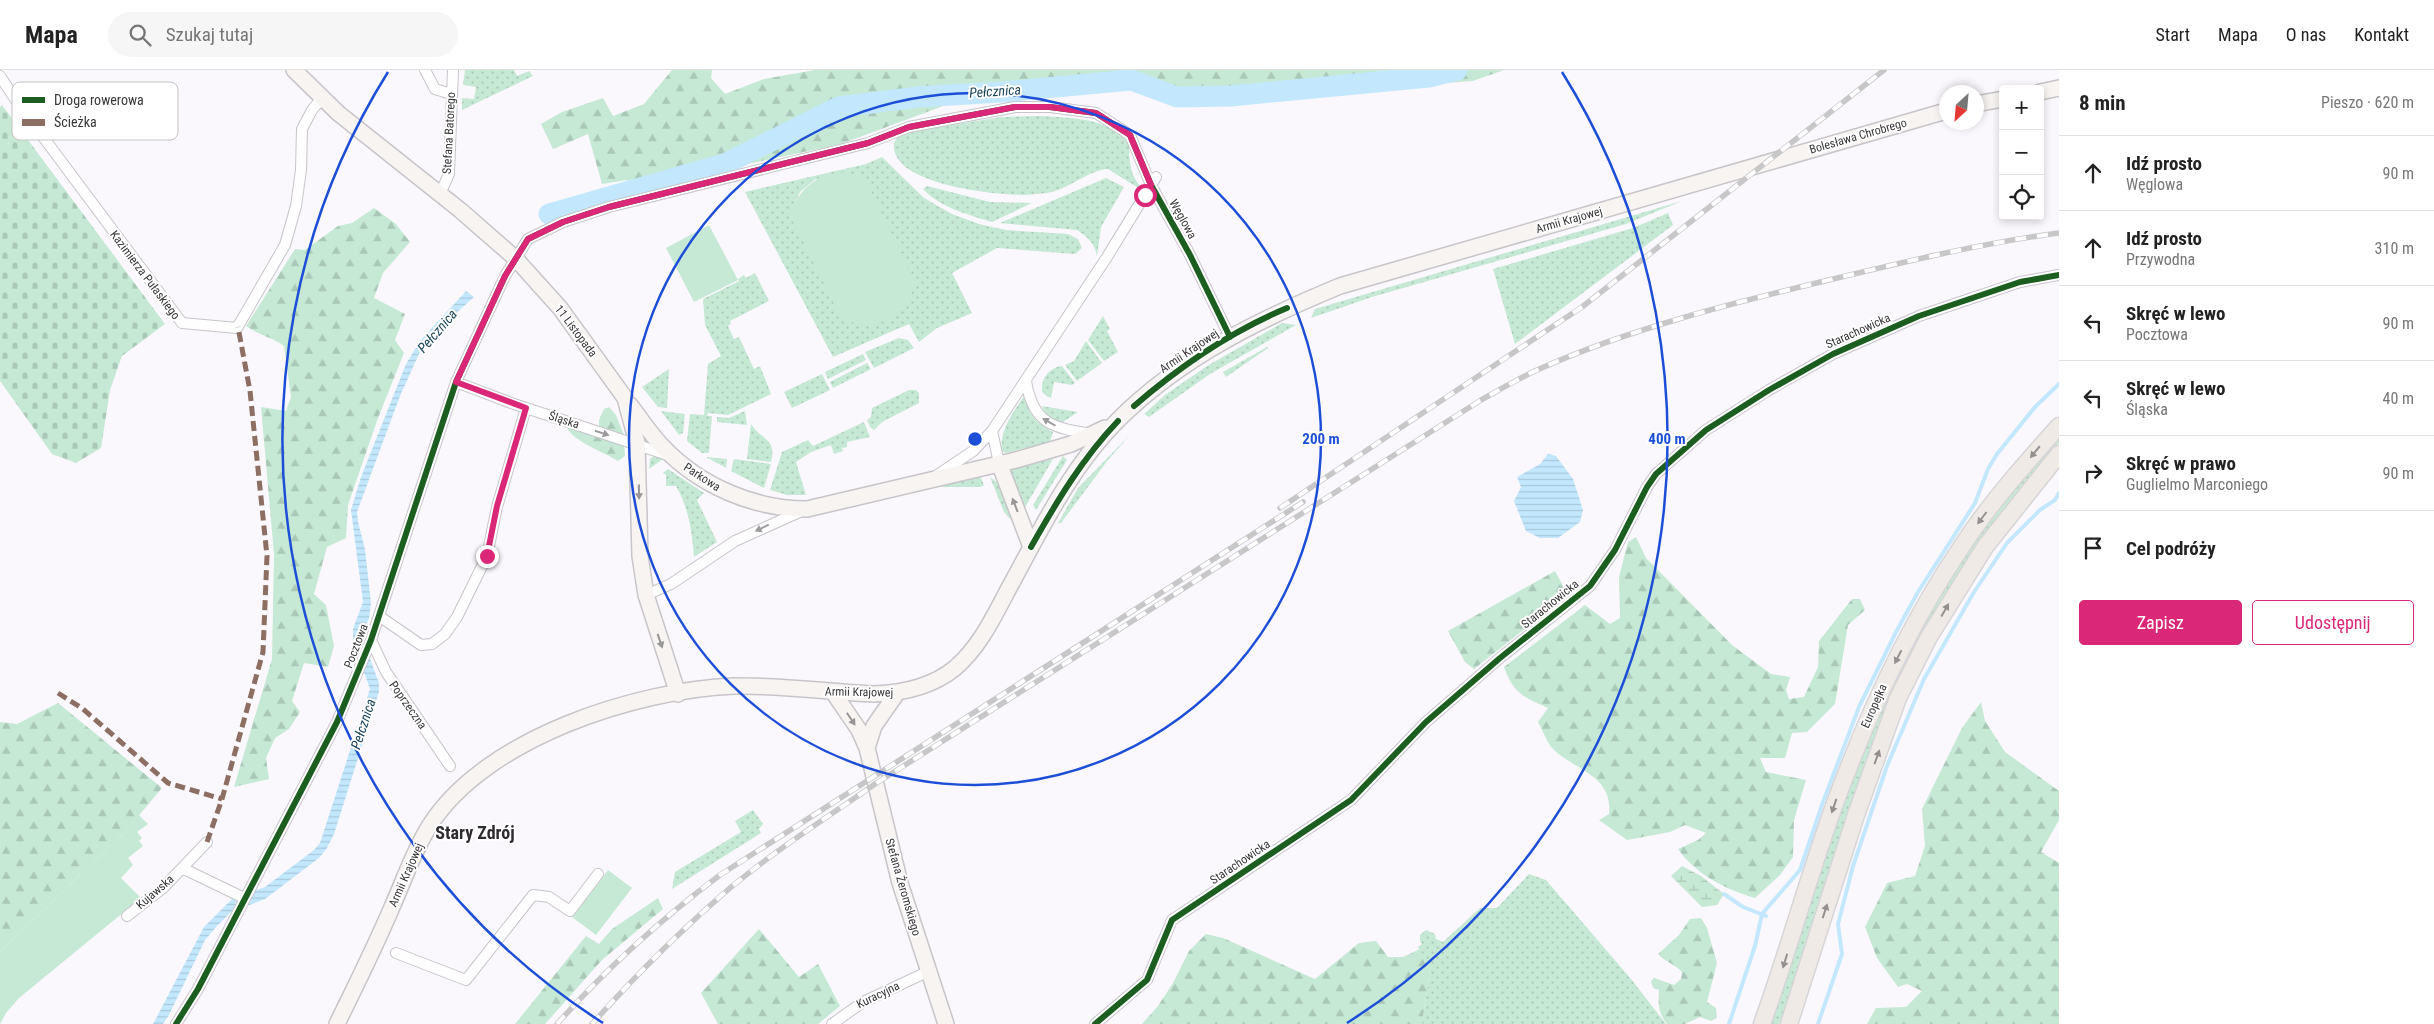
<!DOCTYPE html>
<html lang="pl">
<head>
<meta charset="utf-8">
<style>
  body { margin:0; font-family:"Roboto Condensed",sans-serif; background:#f6f6f6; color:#222 }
  .controls { position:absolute; right:15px; top:15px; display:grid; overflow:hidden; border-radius:5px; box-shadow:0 2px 8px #0003 }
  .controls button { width:45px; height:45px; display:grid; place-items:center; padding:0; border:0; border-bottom:1px solid #e0e0e0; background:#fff; color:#222; font:25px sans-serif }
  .compass { position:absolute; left:1939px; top:15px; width:45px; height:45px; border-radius:50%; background:#fff; box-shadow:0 2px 8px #0003; rotate:206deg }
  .stop { position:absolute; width:15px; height:15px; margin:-11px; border:4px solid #db2777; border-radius:50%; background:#fff }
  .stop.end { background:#db2777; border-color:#fff; box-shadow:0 1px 5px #0008 }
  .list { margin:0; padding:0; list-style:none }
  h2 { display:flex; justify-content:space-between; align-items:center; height:65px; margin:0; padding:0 20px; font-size:21px }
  h2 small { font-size:16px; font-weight:400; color:#767676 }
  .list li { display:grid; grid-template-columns:32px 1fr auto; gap:15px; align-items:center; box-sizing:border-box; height:75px; padding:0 20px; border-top:1px solid #e0e0e0 }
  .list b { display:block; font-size:19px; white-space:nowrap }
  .list p { margin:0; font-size:16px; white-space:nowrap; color:#767676 }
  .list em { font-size:16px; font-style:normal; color:#767676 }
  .actions { display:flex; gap:10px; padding:15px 20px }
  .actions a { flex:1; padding:11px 0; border:1px solid #db2777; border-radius:5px; text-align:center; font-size:18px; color:#db2777 }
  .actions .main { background:#db2777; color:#fff }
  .icon { flex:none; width:28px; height:28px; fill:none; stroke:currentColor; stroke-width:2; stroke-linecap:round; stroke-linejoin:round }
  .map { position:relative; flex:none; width:2059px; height:954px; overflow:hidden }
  header { display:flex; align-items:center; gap:30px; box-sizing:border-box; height:70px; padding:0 25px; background:#fff; border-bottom:1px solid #e0e0e0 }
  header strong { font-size:24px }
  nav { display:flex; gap:28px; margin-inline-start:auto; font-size:18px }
  .search { width:350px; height:45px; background:#f6f6f6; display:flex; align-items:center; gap:12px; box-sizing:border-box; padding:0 18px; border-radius:28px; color:#767676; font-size:19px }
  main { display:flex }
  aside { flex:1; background:#fff }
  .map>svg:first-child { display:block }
  .grass { fill:url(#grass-dots); fill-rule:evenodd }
  .forest { fill:url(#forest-firs) }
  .wetland { fill:url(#wetland-marsh) }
  .cemetery { fill:url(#cemetery-stones) }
  .garden { fill:#c5e9d4 }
  .water { fill:url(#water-rules) }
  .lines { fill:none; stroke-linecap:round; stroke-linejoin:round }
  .stream { stroke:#c3e8fe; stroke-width:4 }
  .river { stroke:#c3e8fe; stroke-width:21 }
  .minor-casing { stroke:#c7c5c9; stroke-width:12 }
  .secondary-casing { stroke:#c7c5c9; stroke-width:18 }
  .primary-casing { stroke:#d6d5d7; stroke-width:19 }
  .minor { stroke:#fefeff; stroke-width:10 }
  .secondary { stroke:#f7f4f2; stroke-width:15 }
  .primary { stroke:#efeae6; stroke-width:16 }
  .rail-casing { stroke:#c8c7c8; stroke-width:5.5 }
  .rail { stroke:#fff; stroke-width:4; stroke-dasharray:11; stroke-linecap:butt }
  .quiet { stroke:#8d6e63; stroke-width:5; stroke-dasharray:10 5; stroke-linecap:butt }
  .cycleway-casing { stroke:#fff; stroke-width:9 }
  .cycleway { stroke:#1b5e20; stroke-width:6 }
  .oneway { fill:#9c9a9c }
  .oneway2 { fill:#949090 }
  .oneway3 { fill:#989696 }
  .route { stroke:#db2777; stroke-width:6 }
  .ring { fill:none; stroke:#1d4ed8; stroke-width:2.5 }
  .labels { text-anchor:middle; stroke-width:4; stroke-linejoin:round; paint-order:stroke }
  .street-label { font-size:12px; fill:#39373a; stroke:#fff }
  .water-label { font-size:14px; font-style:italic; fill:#1c465a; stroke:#fff }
  .district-label { font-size:18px; font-weight:bold; fill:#2f2c31; stroke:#fff }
  .key { fill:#fff; stroke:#c4c3c4; stroke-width:1 }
  .key-label { font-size:14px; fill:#39373a }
  .centre { fill:#1d4ed8; stroke:#fff; stroke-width:2.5 }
  .ring-label { font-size:15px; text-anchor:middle; font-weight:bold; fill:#1d4ed8; stroke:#fff; stroke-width:4; stroke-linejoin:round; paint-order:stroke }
</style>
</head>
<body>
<header>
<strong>Mapa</strong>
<div class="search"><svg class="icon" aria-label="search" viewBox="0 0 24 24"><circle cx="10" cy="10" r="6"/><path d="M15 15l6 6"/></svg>Szukaj tutaj</div>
<nav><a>Start</a><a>Mapa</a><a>O nas</a><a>Kontakt</a></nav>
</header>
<main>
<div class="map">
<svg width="2059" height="954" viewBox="0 0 2059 954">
  <defs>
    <pattern id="grass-dots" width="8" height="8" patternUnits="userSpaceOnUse" patternTransform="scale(1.25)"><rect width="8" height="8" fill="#c5e9d4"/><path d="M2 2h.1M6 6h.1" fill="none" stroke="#aac8b7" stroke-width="1.8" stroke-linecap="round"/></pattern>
    <pattern id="forest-firs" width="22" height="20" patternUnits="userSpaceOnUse" patternTransform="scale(1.25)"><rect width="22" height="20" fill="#c5e9d4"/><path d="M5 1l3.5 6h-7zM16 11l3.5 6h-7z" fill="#aac8b7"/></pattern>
    <pattern id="wetland-marsh" width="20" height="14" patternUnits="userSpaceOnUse" patternTransform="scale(1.25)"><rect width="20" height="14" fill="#c5e9d4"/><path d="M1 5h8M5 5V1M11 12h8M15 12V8" fill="none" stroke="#aac8b7"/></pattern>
    <pattern id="cemetery-stones" width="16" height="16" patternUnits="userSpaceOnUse" patternTransform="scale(1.25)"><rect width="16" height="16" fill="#c5e9d4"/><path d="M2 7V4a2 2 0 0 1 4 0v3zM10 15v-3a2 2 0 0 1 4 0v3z" fill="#aac8b7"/></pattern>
    <pattern id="water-rules" width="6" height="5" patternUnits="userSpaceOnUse" patternTransform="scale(1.25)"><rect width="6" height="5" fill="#c3e8fe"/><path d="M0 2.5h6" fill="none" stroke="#a8c8da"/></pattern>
  </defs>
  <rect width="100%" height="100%" fill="#fbf8fd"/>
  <path class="grass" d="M465,0H514L517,6L529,1L533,6L462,40V28L474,29L476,17L463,15Z
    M1040,46C1073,48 1106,47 1130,73C1128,89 1130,109 1144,119L1143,121L1108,99C1090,100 1072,116 1055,121C1047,124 1034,124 1025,125C996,125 895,115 894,77C893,68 901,65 908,62L1001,47Z
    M882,87L924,128L952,144L979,154L1006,160L1068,164L1078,169L1082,178L1075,184L997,178L952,203L972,243L937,258L919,272L909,254L833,287L745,122L866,94ZM818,107L790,143L800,122Z
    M1106,108L1124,117L1101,157L1097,186C1095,174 1088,167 1077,160L1000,153Z
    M927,116L990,132L1032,133L992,152C969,145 939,137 923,119Z
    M1682,131L1626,154L1372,227L1311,248L1315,239Z
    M1668,143L1673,155L1515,274L1493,199L1633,158Z
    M755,203L769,231L730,251L731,254L728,256L734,269L739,267L754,299L760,296L771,324L728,345L708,343L707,346H712L709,383H702L687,371L690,344L704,345L708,294L721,286L705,255L703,229L739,211L738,209L744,205L746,208Z
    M1103,246L1110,259L1107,261L1118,282L1104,291L1088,270Z
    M1282,253L1296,255L1210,304L1149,347L1144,344L1165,325L1207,296Z
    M899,268L908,270L914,278L874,298L865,282Z
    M1086,271L1102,293L1077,311L1065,295L1074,291Z
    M1267,277L1268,278L1226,307L1223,302Z
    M863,284L866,290L828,309L825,302Z
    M867,293L871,299L833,318L830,312Z
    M1060,296H1062L1075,313L1072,315L1054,312L1051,328L1045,325L1042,321C1041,308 1048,300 1060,296Z
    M669,299L667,338L658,337L642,317Z
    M822,304L830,320L792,338L784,322Z
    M909,320H916L919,323V333L882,352L874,360L870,357L867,350L871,347L872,338Z
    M1024,326C1028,344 1036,353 1053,362L1050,372L1006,383L1002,381C999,360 1013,343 1024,326Z
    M1042,336L1078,342L1060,354L1046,345Z
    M661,341L685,344L683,363L679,365Z
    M745,341L747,355L717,352V347L729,348Z
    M864,352L870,367L847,372V377L842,378L843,381L834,384L831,375L811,382L796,392L806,425H787L770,420L782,382L808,370L813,376Z
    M751,354C762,371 777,368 771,392L747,389Z
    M1130,365L1108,390L1061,453H1058L1078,418Z
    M2059,367V373L2046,388L1946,526L1779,954H1771C1812,837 1841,714 1897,603C1940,517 1995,439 2059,367Z
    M655,385L663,389L649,399L650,389Z
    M1063,386L1067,390L1036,440L1033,435Z
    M706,387L727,389L726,398Z
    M734,389L771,394L764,418L731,401Z
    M1053,389L1024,439L1009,401L1011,398Z
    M668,399L704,423L697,430L717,472L694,487C692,461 689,439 676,416H666V405L663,403Z
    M980,406L984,415L981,417H942L945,414Z
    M990,407L1002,416L1014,451L1011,450L1004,442Z
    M753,740L763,754L759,759L761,763L672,819L675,802L741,762L735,751Z
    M1529,804L1546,810L1631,909L1666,954H1422L1430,899L1418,877L1422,874L1420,871V865L1426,860L1435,864L1436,869L1443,872L1480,838H1497Z"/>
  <path class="forest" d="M672,0H712L711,8L725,24L764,9L815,0H1504L1473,11L1180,33L1163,28L1136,13L1107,9L946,35L841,74L696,105L630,122L627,110L602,114L588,64L553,79L541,54L562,42L603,28L613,46L644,34Z
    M374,138L396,154L410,172L383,203L374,228L405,244L395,270L404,283L378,348L348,435L346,468L327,477L314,524L326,535L334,576L328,597L304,593L292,631L300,642L289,659L275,668L266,688L269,709L234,717L272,589L274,484L261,337L286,341L291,327L284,276C272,267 258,265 246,256L295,179L305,180L338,156L352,153Z
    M609,337L616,345L624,365L622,366L599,359V350L604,339Z
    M566,355L624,373L625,386L618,391C604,382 569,370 566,355Z
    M1636,467L1646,488L1732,575L1771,604L1790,607L1786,620L1789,629L1804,627L1818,597L1819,571L1852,529H1860L1865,540L1848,555L1835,634L1807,662L1792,663L1785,688H1760L1766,702L1806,710L1794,750L1793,787L1780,805L1755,828C1727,820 1695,804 1678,779L1698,770L1706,763L1685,755L1670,762L1627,770L1599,750L1609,744C1613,706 1577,701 1554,680C1547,673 1543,661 1538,652L1548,638C1523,627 1513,623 1504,597L1585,535L1610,554L1620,548L1619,507L1628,472Z
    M1555,501L1568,525L1474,599L1465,592L1448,561Z
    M1981,632L1985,651L2005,682L2059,721V750L2041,782L2059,793V954H1867L1876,938L1906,937L1922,921L1907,914L1898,917L1877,888L1865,857L1887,813L1915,806L1925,776L1922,739L1962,658Z
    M58,633L162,718L125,762L0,882V652L17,654Z
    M658,828L663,839L602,890L545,954H515L586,866L599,874L612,859Z
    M1701,848L1707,858L1717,893L1707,932L1716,938L1717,948L1711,951L1700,947L1685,954H1667C1658,943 1658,933 1659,920L1653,918L1651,911L1654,908L1674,915L1681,909L1682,902C1675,894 1665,892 1658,884L1679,865L1690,849Z
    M759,859L799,907L818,894L840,936L818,954H718L701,923Z
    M1206,864L1223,868L1315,909L1359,873L1376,871L1388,887H1403L1420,879L1430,899L1422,954H1142L1158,936L1173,913L1189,881Z"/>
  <path class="wetland" d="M1682,796L1701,806L1724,824L1717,835L1702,837L1671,806Z"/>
  <path class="cemetery" d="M2,35L165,254L122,286L110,320L101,378L76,393L52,384L0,311V37Z"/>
  <path class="garden" d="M841,102L864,107L916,213C902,250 880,261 842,250L789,143C803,116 812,109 841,102Z
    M709,155L738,210L694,232L666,178Z
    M139,745L148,754L137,762L142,768L139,771L143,776L128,788L133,795L121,808L141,828L19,928L6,943L0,954V882L125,762Z
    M608,800L632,818L596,865L572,847Z"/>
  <path class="water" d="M466,221L474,227L455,244L419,284L400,326L357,442L358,452L365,479L371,533L369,549L361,564L379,613V622L334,764L327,778L319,788L265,829L231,842L217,856L205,870L169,945L163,954H153L204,857L232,829L265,817L314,780L320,773L370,619L353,572V559L363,532L351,440L361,407L406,294L420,271Z
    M1548,384L1556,386L1573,409L1583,440L1580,452L1558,468H1540L1526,461L1514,431L1521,417L1517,407L1540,394Z"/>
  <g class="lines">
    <path class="stream" d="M1724,824L1743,837L1766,846
      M1729,954L1755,876L1762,844L1800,800L1823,732L1859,637L1896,562L1918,522L1975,433L1988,399L1997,384L2035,337L2059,314
      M1818,954L1842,884L1838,854L1853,796L1887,696L1924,609L1974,522L2007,473L2040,440L2055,430L2059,423"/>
    <path class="river" d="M549,144L727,93L839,37L918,27L1002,22L1131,10L1177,27L1231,26L1429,7L1457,0"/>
    <defs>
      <path id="minor" d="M425,0L435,19L451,24
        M0,6L17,32L182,253L237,258L285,175L296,136L301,100L302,59L312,40L322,28
        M440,124L449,104L453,0
        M1026,311C1033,355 1054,358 1093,364
        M456,312L514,334L668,385
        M992,361L999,393
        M936,406L973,381L992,361L1107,187L1156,107
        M646,525L671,514L735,471L804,440
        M379,546L421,575L432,574L445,564L457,547L487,486L497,437L526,338
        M371,570L386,602L450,696
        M182,798L244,828
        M127,846L163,818L207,772
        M396,883L466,910L533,825L549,827L570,841L598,804
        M176,954L198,919L337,652L371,570L456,312L505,206L528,169L563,152L609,137L868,73L909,57L1015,37H1050L1096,43L1130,65L1151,115L1190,185L1230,267
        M832,954L863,932L927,902
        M1095,954L1147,910L1172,850L1351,730L1426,652L1500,588L1590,516L1615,480L1647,417L1656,404L1706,360L1769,320L1833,284L1919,246L2020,212L2059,205"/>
      <path id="secondary" d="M294,0L338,43L460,140L515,188L560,238L625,328L637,373L640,486L646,525L678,624
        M2040,22L2059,18
        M1976,34L2003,29
        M630,335C641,349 651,365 663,377C700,416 754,439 807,439L1016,390L1071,374L1105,358
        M999,393L1031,477
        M833,622L859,660L867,678L900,813L946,954
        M867,678L874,656L897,623
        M337,954C356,915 375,877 392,837C404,810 414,780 430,755C486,668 636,620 734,616C780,615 828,622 874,624C903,623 932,617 955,598C983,574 997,539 1015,507C1045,451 1073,395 1118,350C1180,288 1260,249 1340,216L1946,41"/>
      <path id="primary" d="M1762,954C1788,882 1808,808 1834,736C1867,645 1908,556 1962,476C1990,433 2025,394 2059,356
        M1789,954L1856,745L1898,628L1929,567L1985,477L2059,384"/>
    </defs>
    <use href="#minor" class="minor-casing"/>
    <use href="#secondary" class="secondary-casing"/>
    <use href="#primary" class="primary-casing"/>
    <use href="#minor" class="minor"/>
    <use href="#secondary" class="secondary"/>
    <use href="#primary" class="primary"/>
    <defs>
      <path id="rail" d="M1280,438L1582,237L1884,0
        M557,954C607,898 660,850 720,805L1303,432
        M592,954C635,906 681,860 730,818C776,780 826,748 875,714L1481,330C1499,320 1518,309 1537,300C1631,258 1733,233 1833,209C1908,191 1983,173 2059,163"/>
    </defs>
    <use href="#rail" class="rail-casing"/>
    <use href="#rail" class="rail"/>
    <path class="quiet" d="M58,623L83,639L168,713L222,729
      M207,772L222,729L263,582L267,486L250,321L238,257"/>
    <defs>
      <path id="cycleway" d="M1134,336C1179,297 1232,261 1287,238
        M1031,477C1057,431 1082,389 1118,351
        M176,954L198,919L337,652L371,570L456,312L505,206L528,169L563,152L609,137L868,73L909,57L1015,37H1050L1096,43L1130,65L1151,115L1190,185L1230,267
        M1095,954L1147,910L1172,850L1351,730L1426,652L1500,588L1590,516L1615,480L1647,417L1656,404L1706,360L1769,320L1833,284L1919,246L2020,212L2059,205"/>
    </defs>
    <use href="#cycleway" class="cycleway-casing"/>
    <use href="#cycleway" class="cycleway"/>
  </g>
  <defs><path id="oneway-solid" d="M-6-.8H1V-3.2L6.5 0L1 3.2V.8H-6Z" transform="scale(1.25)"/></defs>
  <g class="oneway">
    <use href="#oneway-solid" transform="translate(1049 352) rotate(-150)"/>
    <use href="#oneway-solid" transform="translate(602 363) rotate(18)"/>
    <use href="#oneway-solid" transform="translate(762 458) rotate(154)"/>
  </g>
  <g class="oneway2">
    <use href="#oneway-solid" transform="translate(2035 382) rotate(130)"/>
    <use href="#oneway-solid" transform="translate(1982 448) rotate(127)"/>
    <use href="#oneway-solid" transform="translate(1945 540) rotate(-60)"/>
    <use href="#oneway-solid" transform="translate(1898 587) rotate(117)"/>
    <use href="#oneway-solid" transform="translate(1877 687) rotate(-70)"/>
    <use href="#oneway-solid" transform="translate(1834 736) rotate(109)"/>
    <use href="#oneway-solid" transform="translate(1825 841) rotate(-72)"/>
    <use href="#oneway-solid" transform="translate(1785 891) rotate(107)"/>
  </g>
  <g class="oneway3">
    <use href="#oneway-solid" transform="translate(639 422) rotate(89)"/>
    <use href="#oneway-solid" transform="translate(1015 435) rotate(-111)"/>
    <use href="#oneway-solid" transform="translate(660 571) rotate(71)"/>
    <use href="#oneway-solid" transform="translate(851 649) rotate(56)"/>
  </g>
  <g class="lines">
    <path class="route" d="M487,486L497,436L526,338L456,312L505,206L528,169L563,152L609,137L868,73L909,57L1015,37H1050L1096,43L1130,65L1151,115L1145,125"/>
  </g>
  <g class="ring">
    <circle cx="975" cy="369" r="346"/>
    <path d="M603 953A692 692 0 0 1 388 2M1562 2A692 692 0 0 1 1347 953"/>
  </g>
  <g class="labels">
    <g class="street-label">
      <text transform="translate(449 63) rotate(-87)" y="4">Stefana Batorego</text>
      <text transform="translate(1858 66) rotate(-16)" y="4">Bolesława Chrobrego</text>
      <text transform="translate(1183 149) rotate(61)" y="4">Węglowa</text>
      <text transform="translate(1569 150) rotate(-16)" y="4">Armii Krajowej</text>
      <text transform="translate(145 205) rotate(53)" y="4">Kazimierza Pułaskiego</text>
      <text transform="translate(576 261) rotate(53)" y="4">11 Listopada</text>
      <text transform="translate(1858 261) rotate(-24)" y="4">Starachowicka</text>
      <text transform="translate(1189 281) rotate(-34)" y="4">Armii Krajowej</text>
      <text transform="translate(564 350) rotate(18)" y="4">Śląska</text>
      <text transform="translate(702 407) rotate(33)" y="4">Parkowa</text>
      <text transform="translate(1550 534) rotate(-39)" y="4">Starachowicka</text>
      <text transform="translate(356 576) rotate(-69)" y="4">Pocztowa</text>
      <text transform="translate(859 622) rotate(1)" y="4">Armii Krajowej</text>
      <text transform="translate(408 635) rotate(55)" y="4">Poprzeczna</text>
      <text transform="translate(1874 636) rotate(-66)" y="4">Europejka</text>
      <text transform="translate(1240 792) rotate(-34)" y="4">Starachowicka</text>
      <text transform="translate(406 805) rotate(-66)" y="4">Armii Krajowej</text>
      <text transform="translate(903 817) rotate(74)" y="4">Stefana Żeromskiego</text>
      <text transform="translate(155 822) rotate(-41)" y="4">Kujawska</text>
      <text transform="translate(878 925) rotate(-26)" y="4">Kuracyjna</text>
    </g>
    <g class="water-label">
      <text transform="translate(995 21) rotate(-4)" y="5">Pełcznica</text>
      <text transform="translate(437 261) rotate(-49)" y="5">Pełcznica</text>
      <text transform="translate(363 654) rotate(-72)" y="5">Pełcznica</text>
    </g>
    <g class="district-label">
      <text x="475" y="769">Stary Zdrój</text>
    </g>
  </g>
  <rect x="12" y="12" width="166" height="58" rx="8" class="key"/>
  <rect x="22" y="27" width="23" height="6" fill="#1b5e20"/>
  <rect x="22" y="49" width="23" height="7" fill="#8d6e63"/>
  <g class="key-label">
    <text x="54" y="35">Droga rowerowa</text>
    <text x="54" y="57">Ścieżka</text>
  </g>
  <circle cx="975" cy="369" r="8" class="centre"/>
  <g class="ring-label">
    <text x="1321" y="374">200 m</text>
    <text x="1667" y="374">400 m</text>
  </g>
</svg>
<div class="controls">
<button>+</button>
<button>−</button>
<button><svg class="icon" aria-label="locate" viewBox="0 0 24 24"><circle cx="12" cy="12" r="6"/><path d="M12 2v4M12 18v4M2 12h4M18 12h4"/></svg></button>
</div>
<svg class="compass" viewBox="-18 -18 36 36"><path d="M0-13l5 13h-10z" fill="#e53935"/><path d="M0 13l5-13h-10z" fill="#767676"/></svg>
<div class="stop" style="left:1145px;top:125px"></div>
<div class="stop end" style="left:487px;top:486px"></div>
</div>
<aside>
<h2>8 min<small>Pieszo · 620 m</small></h2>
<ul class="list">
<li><svg class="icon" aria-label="ahead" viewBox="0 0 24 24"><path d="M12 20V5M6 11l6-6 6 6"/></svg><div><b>Idź prosto</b><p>Węglowa</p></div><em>90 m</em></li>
<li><svg class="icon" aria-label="ahead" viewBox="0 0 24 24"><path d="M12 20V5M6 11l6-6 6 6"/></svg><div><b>Idź prosto</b><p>Przywodna</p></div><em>310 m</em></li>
<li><svg class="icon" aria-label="left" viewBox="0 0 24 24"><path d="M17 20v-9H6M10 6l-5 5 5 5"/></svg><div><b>Skręć w lewo</b><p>Pocztowa</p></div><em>90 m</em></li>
<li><svg class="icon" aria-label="left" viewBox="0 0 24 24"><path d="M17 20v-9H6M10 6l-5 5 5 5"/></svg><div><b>Skręć w lewo</b><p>Śląska</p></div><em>40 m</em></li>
<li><svg class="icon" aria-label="right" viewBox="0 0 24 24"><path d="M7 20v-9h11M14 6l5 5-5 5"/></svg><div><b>Skręć w prawo</b><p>Guglielmo Marconiego</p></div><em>90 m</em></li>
<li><svg class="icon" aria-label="arrive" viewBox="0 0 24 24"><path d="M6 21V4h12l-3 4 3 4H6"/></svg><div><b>Cel podróży</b></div></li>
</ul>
<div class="actions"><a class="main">Zapisz</a><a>Udostępnij</a></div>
</aside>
</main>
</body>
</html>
